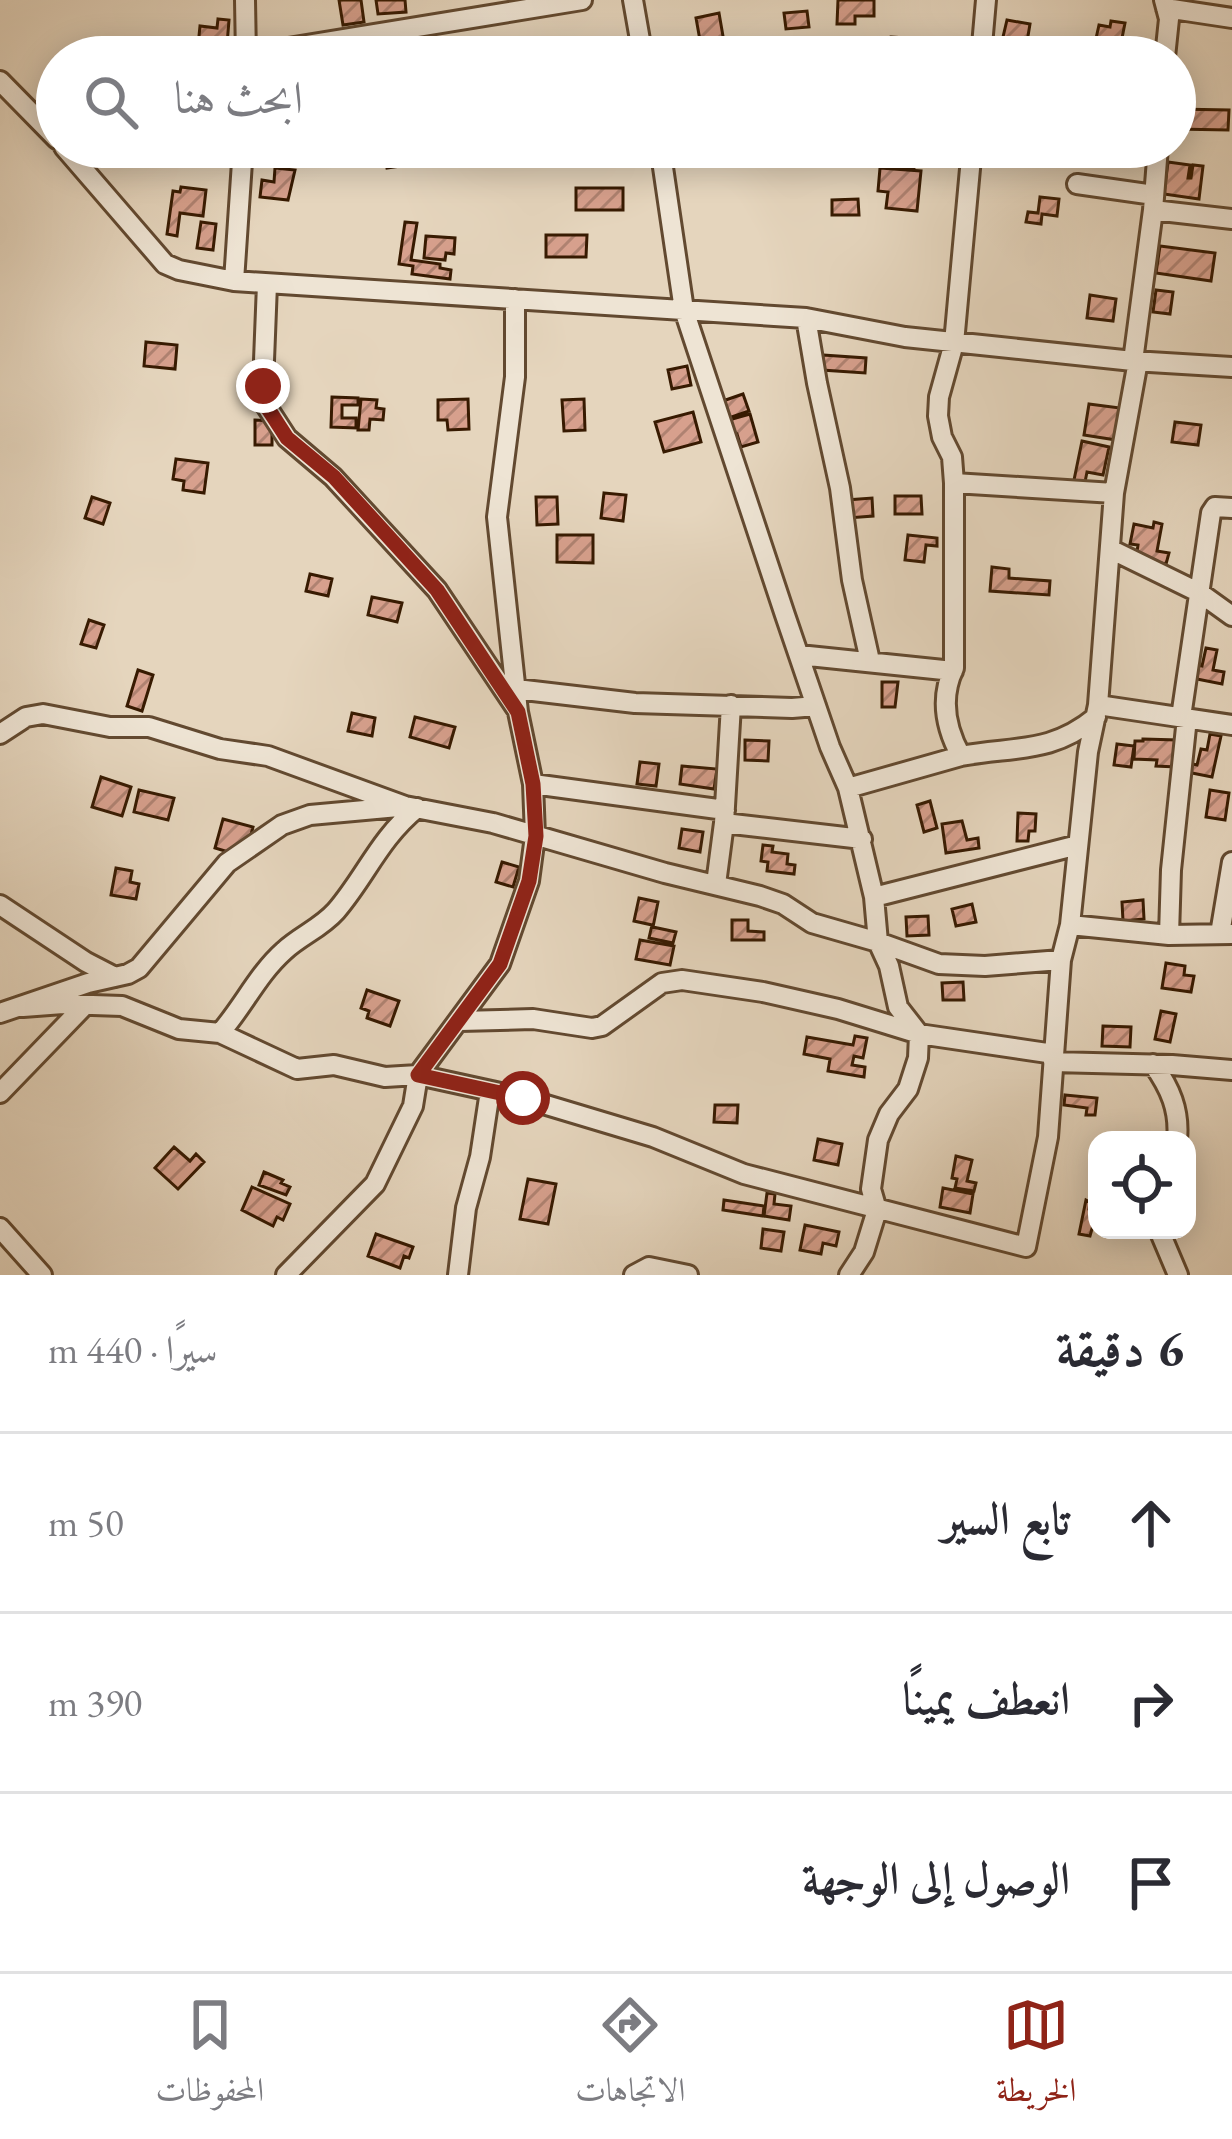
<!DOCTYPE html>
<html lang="ar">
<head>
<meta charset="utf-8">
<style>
  body { margin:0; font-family:"EB Garamond",Amiri,serif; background:#f2f2f3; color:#2b2b33; direction:rtl }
  .controls { position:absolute; right:36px; bottom:36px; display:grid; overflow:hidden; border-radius:24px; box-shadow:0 6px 30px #0003 }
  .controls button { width:108px; height:108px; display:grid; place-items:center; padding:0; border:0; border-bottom:3px solid #e1e1e2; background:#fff; color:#2b2b33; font:60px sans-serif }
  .stop { position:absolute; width:36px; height:36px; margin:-27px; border:9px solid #8f2418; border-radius:50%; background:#fff }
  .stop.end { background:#8f2418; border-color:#fff; box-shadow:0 3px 12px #0008 }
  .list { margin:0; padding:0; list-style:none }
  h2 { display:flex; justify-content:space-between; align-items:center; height:156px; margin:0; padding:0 48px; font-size:51px }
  h2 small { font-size:39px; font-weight:400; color:#7c7c81 }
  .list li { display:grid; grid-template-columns:78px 1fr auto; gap:36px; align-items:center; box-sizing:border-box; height:180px; padding:0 48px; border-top:3px solid #e1e1e2 }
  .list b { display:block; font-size:45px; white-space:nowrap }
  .list em { font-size:39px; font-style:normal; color:#7c7c81 }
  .icon { flex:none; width:66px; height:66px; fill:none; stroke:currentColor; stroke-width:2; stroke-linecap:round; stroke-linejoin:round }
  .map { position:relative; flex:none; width:1232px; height:1275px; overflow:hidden; direction:ltr }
  .search { position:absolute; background:#fff; box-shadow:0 6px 30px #0003; left:36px; right:36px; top:36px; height:132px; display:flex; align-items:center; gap:30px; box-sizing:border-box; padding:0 42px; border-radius:66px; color:#7c7c81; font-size:45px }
  .sheet { height:696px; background:#fff }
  nav { display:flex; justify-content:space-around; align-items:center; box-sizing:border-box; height:168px; border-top:3px solid #e1e1e2; background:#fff; font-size:33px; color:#7c7c81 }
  nav a { display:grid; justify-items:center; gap:6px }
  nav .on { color:#8f2418 }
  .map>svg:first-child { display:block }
  .building { fill:url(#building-hatch); stroke:#371a01; stroke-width:3 }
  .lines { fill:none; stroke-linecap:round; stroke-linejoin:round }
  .minor-casing { stroke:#624930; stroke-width:24 }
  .minor { stroke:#eee4d4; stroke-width:18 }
  .route { stroke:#8f2418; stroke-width:15 }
</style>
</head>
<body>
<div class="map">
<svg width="1232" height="1275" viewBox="0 0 1232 1275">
  <defs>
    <pattern id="building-hatch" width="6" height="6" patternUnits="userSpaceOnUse" patternTransform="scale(3)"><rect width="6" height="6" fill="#d7a08d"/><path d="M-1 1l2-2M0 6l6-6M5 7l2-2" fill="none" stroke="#af8271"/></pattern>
  </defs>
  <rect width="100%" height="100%" fill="#e5d5bd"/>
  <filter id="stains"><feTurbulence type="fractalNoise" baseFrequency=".00167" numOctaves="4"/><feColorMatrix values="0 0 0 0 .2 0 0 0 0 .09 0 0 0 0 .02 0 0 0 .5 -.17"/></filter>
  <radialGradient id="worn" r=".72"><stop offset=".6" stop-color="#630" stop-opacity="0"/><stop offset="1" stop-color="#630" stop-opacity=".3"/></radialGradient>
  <path class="building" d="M339,0H361L364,22L343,25Z
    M376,0H405L406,12L378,14Z
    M838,0H874V16H855V24H837Z
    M807,11L809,27L786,29L784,13Z
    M719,13L724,42L701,46L696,18Z
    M218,19L229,20L226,57L197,56L200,26L217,28Z
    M1007,20L1030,24L1027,42L1003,37Z
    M1111,21L1125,23L1120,48L1095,43L1099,25L1110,27Z
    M891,37L921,39L920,57H889Z
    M1175,109L1229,110L1228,130L1175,129Z
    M884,147H916L914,168L882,165Z
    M412,151L414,164L387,168L385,155Z
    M1168,162L1190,165L1188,178H1191L1193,165L1203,166L1199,199L1164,194Z
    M275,168L295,170L288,200L260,197L262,180L274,182Z
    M880,168L921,171L917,211L886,208L888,192L878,191Z
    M181,187L206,190L203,216L180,213L177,236L167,234L173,191L180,192Z
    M576,188H623V210H576Z
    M1040,197L1059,199L1057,216L1042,214L1041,224L1026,222L1028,212L1038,213Z
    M858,199L859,215H832V200Z
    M201,222L216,224L213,250L197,248Z
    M405,222L417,223L411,260L440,264V268L451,270L450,279L412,274L413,266L399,264Z
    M546,235H587L586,257H546Z
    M426,236L455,238L454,254L446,253L445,260L424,258Z
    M1160,246L1215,253L1211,281L1156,273Z
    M1156,290L1173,292L1170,314L1153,312Z
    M1090,295L1116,299L1113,321L1087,318Z
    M146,342L177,345L175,369L144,366Z
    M823,355L866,358L865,373L822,370Z
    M687,366L691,385L672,389L668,370Z
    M743,394L749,411L723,420L717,403Z
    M332,397L358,398V405H342V418H356V428L331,427Z
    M361,399L377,400L376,408L384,409L383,420L370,419L369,430H358Z
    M468,399L469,429L448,430L447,420H438V400Z
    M584,399L585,430L564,431L562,400Z
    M1089,404L1120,408L1116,440L1084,435Z
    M693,412L701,442L664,452L655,422Z
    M750,414L758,442L741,447L737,434L729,436L725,421Z
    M255,420L272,421V445H255Z
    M1175,422L1201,425L1198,445L1172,442Z
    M1082,441L1109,447L1103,475L1087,472L1085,482L1074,480Z
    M176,459L208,463L204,493L183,490L184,481L173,479Z
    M604,493L626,495L623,521L601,518Z
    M895,496H921L922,514H895Z
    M92,497L110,503L103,524L85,518Z
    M536,497H557L558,524L537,525Z
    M872,498L873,516L848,518L847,500Z
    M1154,522L1162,524L1157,551L1169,553L1166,564L1136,558L1138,545L1130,544L1134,524L1153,528Z
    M557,535H593V563L557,562Z
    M908,535L937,538V546L926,545L924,562L905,560Z
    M992,567L1009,569V578L1050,581L1049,595L990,591Z
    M310,574L332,579L328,596L306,591Z
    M372,597L402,603L397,622L368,615Z
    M89,620L104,625L96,648L81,644Z
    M1206,648L1217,650L1213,670L1224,672L1222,684L1187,677L1190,664L1202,666Z
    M138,670L153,675L142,711L127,706Z
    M882,682H898L895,707H882Z
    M352,713L375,718L372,736L348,731Z
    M415,717L455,727L449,748L410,737Z
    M1210,734L1221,736L1212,777L1182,771L1184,762L1197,765L1201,749L1207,750Z
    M1143,739L1177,740L1176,767L1156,766L1157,760L1134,759L1135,741H1143Z
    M745,740L769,741L768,761L745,760Z
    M1117,744L1134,746L1131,767L1114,765Z
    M640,762L659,764L656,786L637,784Z
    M682,766L717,769L714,789L680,784Z
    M101,777L131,787L122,816L92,807Z
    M139,790L174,798L168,820L134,812Z
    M1210,790L1229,793L1225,820L1206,817Z
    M930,801L937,828L924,832L917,805Z
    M1018,813L1036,814L1035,831H1029L1028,841H1017Z
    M223,819L253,827L245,857L215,848Z
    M962,821L967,840L978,838L979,848L946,853L942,824Z
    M682,829L703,832L700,852L679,848Z
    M763,845L773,846L772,852L788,854L787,864L795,865L794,874L767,871L768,862L761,861Z
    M502,862L519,867L513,887L496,882Z
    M116,868L132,871L130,882L139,884L136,899L111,895Z
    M639,898L658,902L653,927L676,932L673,943L649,938L652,925L634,921Z
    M1143,900L1144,919L1123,921L1122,902Z
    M972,904L976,922L956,926L952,909Z
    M928,916L929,935L907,936L906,917Z
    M732,920H748V931L764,932V940H732Z
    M640,940L674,946L670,965L636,959Z
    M1166,963L1185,966L1184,975L1194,976L1191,992L1162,988Z
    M963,982L964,1000H943L942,983Z
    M367,990L399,1001L390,1026L367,1018L369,1011L361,1008Z
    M1161,1011L1176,1014L1170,1042L1155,1039Z
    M1103,1026L1131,1027L1130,1047L1102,1046Z
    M855,1036L867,1038L863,1058L854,1056L852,1065L865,1067L864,1077L828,1071L830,1059L804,1054L807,1037L853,1045Z
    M1065,1095L1097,1098L1095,1115H1086L1087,1108L1064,1105Z
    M715,1105H738L737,1123L714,1122Z
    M818,1139L842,1144L838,1165L814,1160Z
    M174,1147L190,1161L196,1154L204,1162L178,1189L155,1168Z
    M956,1156L972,1160L967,1181L976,1183L974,1191L955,1188L957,1179L952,1178Z
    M264,1172L283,1180L281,1183L290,1187L286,1195L259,1185Z
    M528,1179L556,1184L548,1224L520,1219Z
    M252,1187L290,1204L283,1220L277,1217L273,1226L242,1210Z
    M943,1188L973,1194L970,1213L940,1207Z
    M767,1193L775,1194L774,1204L791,1206L789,1220L764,1216Z
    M724,1200L764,1206L763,1216L723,1210Z
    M1086,1200L1090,1202L1089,1209L1097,1211L1090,1236L1079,1234Z
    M805,1225L839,1232L836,1246L823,1243L821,1254L800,1250Z
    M763,1229L784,1232L781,1251L761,1248Z
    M376,1234L413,1247L409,1258L404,1256L400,1268L368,1256Z"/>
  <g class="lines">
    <defs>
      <path id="minor" d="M245,0L246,57
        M633,0L643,57
        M1164,0L1169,19L1165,57
        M1166,8L1232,18
        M246,55L582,0
        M981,57L986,0
        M0,81L57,139
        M64,147L165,264L179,270L234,281L806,318L905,337L1133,361L1232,367
        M660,147L684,310L785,615L830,747L848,788L874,897L878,942L889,966L898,1007L919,1034L918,1058L908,1089L889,1114L878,1140L871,1189L877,1210L864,1252L849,1275
        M1077,184L1154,195
        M1153,210L1232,219
        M234,281L243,147
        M267,284L263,386L265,404L287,438L333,477L437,590L516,708
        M806,318L817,383L840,488L852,580L870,661
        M1133,361L1153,210L1158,147
        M954,483L1114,493
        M1110,549L1200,593L1232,616
        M799,655L953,671
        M516,689L635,703L792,708L816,706
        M1098,705L1232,725
        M1181,717L1211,513L1215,507L1232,508
        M0,734L26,717L43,714L110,727H149L220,749L268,756L405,806L493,823L665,873L760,896L783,904L812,923L878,942L939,964L985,966L1061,960
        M961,756C1015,746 1051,754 1096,717
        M533,784L725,810
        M848,788L961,756C945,727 940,697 954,668V483L952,457L942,437L938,416L939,397L954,343L972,147
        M724,823L862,839
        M716,884L724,823L731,705
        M874,897L1078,845
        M0,905L86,962L115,977
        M1070,925L1169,935L1232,934
        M1220,934L1232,862
        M1169,935L1171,870L1187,718
        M23,1007L63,1004L122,1006L179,1029L220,1033L297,1069L334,1065L385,1077L418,1075L523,1098L653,1137L744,1174L1026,1247L1048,1137L1061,960L1070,925L1088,752L1098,705L1114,493L1138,361
        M0,1013L88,983L128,974L139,968L227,863L282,825L310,815L398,807
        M460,1021L533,1019L592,1028L602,1026L662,983L682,980L763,992L838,1009L919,1034L1054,1054
        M220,1033C243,1007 258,974 284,951C300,936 321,928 336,911C366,876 379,839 417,808
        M1053,1062L1172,1065L1232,1070
        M1153,1064C1170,1088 1180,1110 1177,1140
        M0,1093L85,1005
        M0,1228L42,1275
        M1159,1230L1178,1275
        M286,1275L375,1184L413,1106L418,1075L500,964L529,881L535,836L533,784L518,712L497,517L515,377V299
        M458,1275L466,1208L480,1157L490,1091
        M634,1275L649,1267L688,1275"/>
    </defs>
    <use href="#minor" class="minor-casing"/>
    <use href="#minor" class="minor"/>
  </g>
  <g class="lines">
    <path class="route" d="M263,386L265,404L287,438L334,477L437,590L518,712L533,784L536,836L529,881L500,964L418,1075L523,1098"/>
  </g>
  <rect width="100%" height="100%" filter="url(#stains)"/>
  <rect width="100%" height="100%" fill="url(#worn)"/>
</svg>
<div class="controls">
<button><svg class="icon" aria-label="locate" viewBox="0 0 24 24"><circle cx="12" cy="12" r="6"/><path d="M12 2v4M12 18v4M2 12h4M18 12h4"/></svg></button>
</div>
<div class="stop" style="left:523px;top:1098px"></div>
<div class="stop end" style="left:263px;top:386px"></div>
<div class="search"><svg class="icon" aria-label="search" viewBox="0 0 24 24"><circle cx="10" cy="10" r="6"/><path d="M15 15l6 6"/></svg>ابحث هنا</div>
</div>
<section class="sheet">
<h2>6 دقيقة<small>سيرًا · 440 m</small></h2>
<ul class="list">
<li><svg class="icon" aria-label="ahead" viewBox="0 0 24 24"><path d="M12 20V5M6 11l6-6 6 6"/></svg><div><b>تابع السير</b></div><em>50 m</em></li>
<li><svg class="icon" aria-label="right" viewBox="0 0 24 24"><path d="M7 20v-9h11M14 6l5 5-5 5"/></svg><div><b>انعطف يمينًا</b></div><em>390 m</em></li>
<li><svg class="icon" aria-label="arrive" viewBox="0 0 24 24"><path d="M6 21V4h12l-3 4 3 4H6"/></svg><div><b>الوصول إلى الوجهة</b></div></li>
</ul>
</section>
<nav>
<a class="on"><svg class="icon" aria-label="map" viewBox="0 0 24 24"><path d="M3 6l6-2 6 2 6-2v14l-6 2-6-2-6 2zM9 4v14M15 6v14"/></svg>الخريطة</a>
<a><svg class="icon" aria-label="directions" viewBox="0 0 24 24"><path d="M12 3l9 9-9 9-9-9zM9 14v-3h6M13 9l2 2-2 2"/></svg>الاتجاهات</a>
<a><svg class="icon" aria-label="saved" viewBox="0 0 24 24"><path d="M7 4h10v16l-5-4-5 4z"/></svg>المحفوظات</a>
</nav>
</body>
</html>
